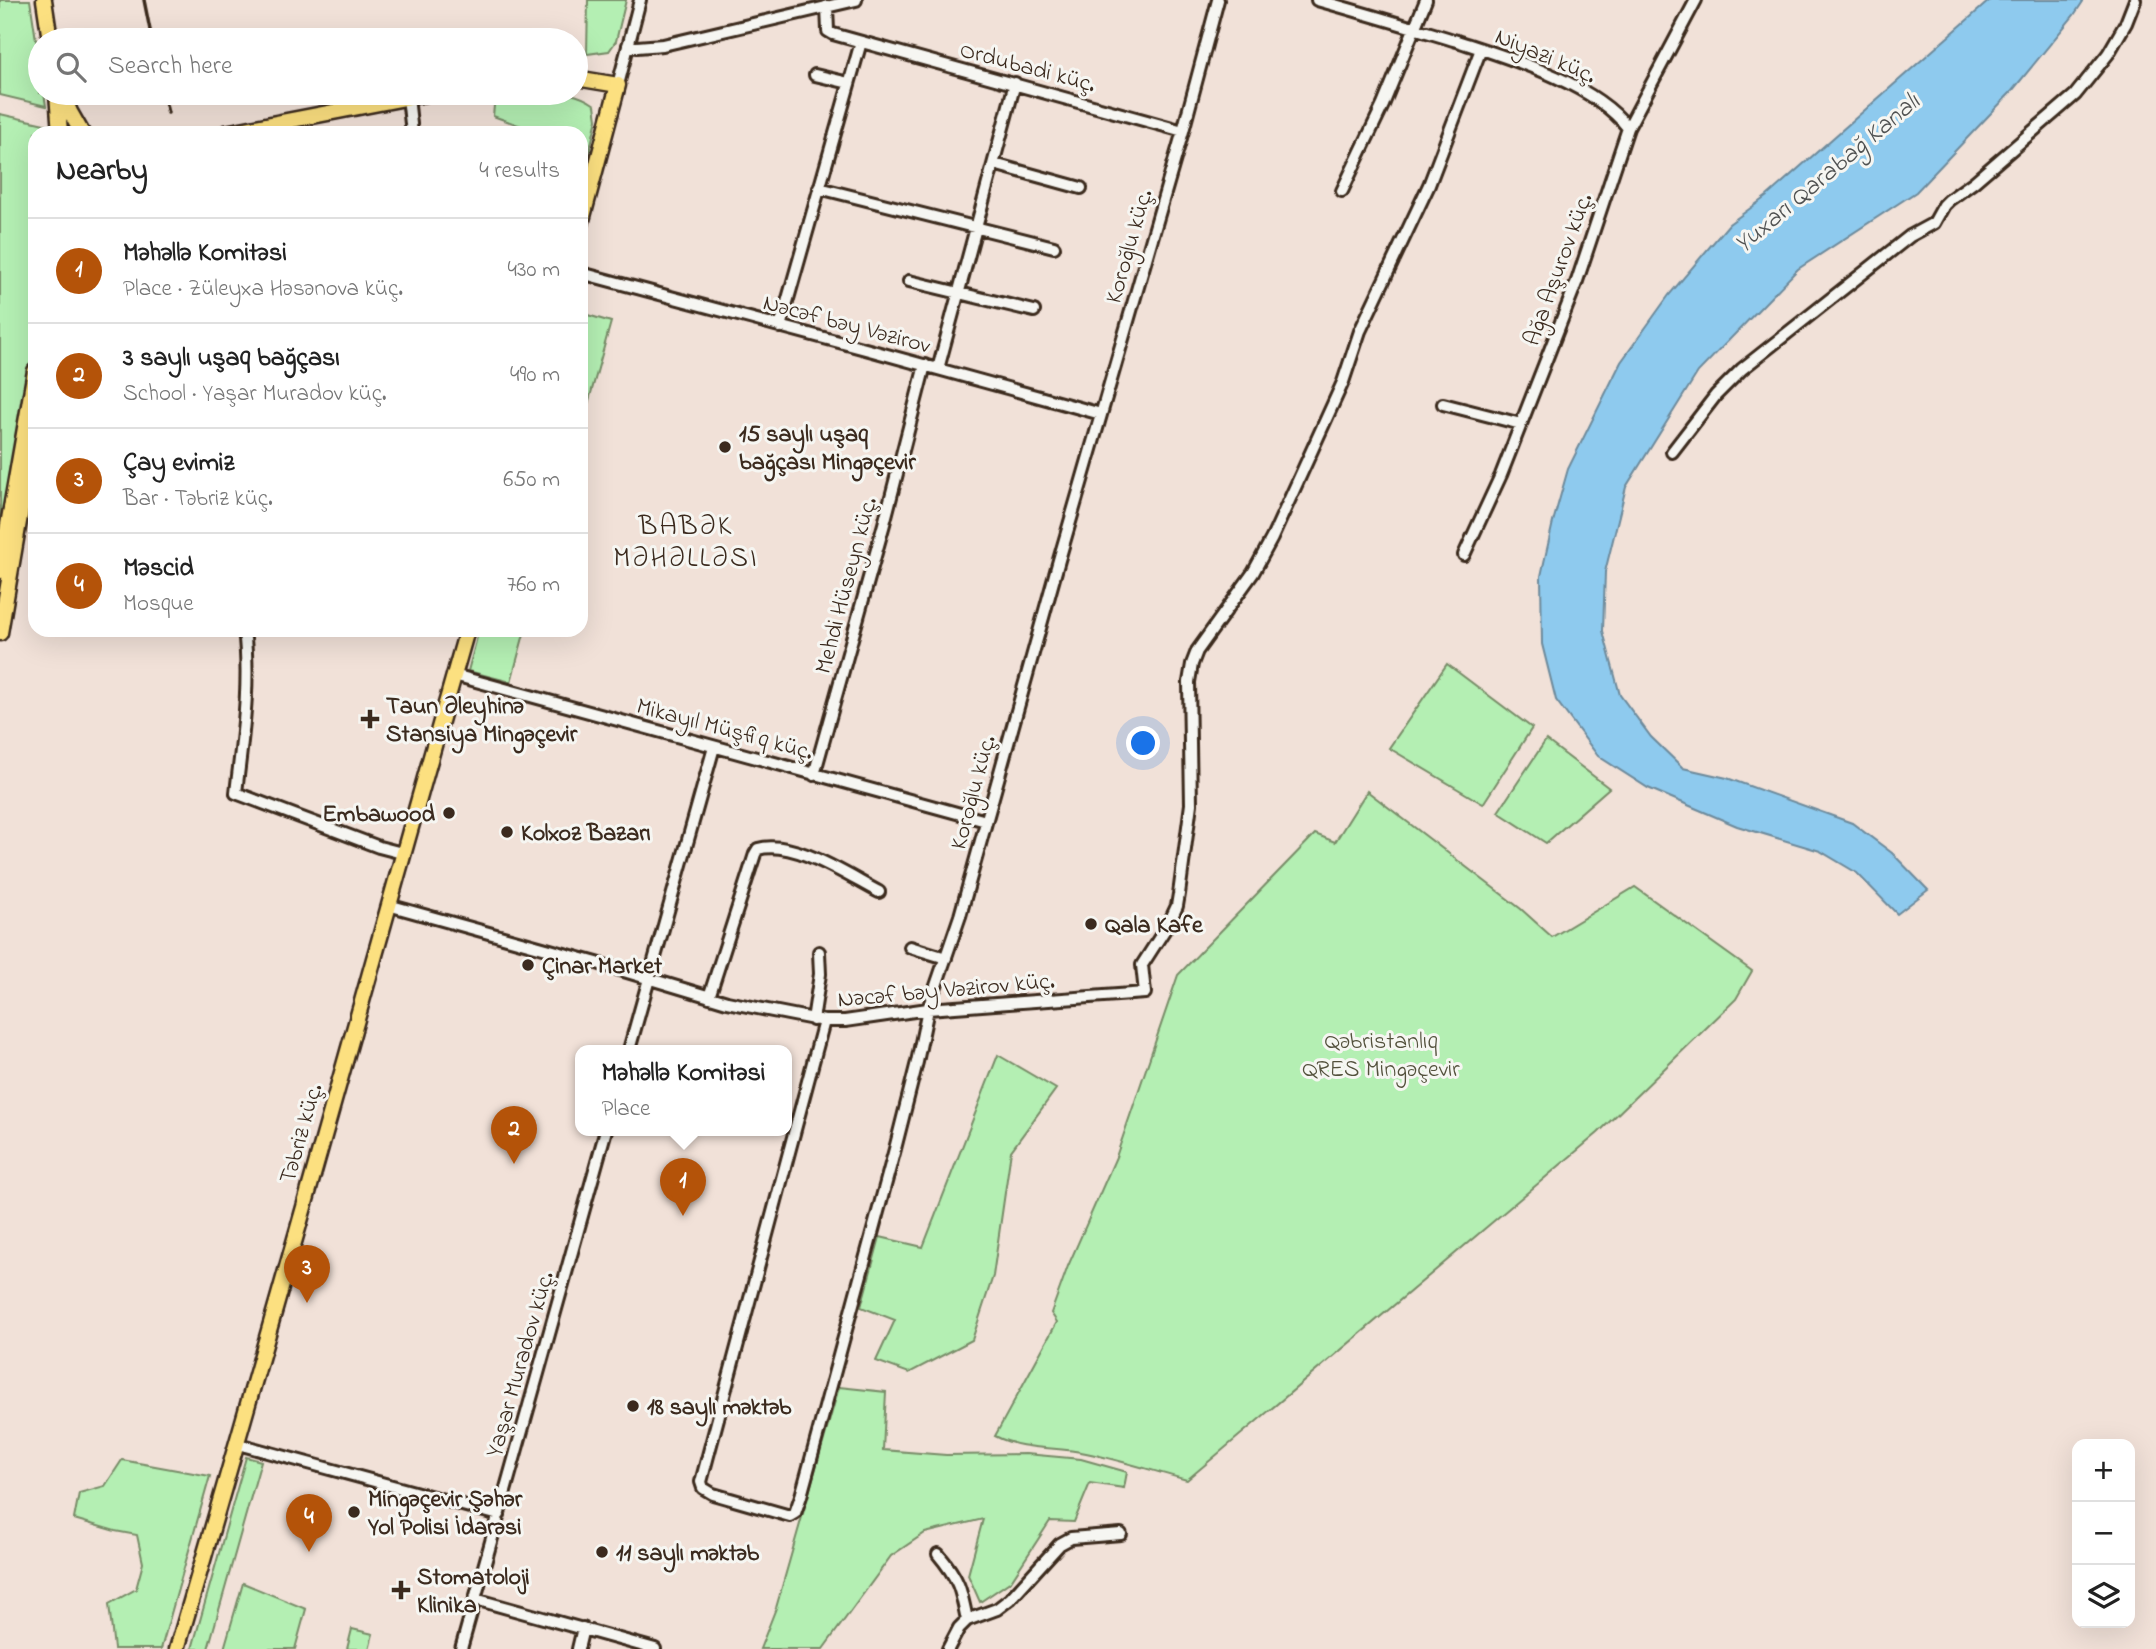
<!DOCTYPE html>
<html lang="en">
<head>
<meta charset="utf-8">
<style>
  body { margin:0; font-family:"Indie Flower",sans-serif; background:#f2f2f2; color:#222 }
  .controls { position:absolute; right:21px; bottom:21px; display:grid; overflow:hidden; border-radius:14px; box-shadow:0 7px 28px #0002 }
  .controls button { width:63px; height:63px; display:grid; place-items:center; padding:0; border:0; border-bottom:2px solid #e0e0e0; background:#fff; color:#222; font:35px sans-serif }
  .you { position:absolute; left:1144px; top:744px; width:24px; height:24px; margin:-18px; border:5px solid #fff; border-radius:50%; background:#1a73e8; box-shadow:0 0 0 10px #1a73e833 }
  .badge { display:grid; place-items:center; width:46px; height:46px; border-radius:50%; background:#b45309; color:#fff; font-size:23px; font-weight:700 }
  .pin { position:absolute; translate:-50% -58px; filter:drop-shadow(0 2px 4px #0008) }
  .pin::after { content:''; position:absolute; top:37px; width:24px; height:21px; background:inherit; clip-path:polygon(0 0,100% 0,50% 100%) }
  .popup { position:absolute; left:575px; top:1045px; width:217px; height:91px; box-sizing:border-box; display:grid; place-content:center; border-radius:14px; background:#fff; filter:drop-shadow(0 2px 5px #0005); font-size:23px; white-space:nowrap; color:#767676 }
  .popup b { font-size:26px; color:#222 }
  .popup::after { content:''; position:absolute; left:50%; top:100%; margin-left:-14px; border:14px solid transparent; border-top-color:#fff }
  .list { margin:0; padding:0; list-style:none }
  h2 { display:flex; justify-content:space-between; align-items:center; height:91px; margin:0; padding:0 28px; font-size:30px }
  h2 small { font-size:23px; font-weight:400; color:#767676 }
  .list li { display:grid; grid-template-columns:46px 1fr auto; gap:21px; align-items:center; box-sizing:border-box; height:105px; padding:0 28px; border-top:2px solid #e0e0e0 }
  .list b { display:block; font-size:26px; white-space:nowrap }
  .list p { margin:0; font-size:23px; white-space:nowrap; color:#767676 }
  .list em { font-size:23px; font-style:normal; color:#767676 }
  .icon { flex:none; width:38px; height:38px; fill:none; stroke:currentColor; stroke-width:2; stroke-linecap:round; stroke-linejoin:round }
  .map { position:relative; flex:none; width:2156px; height:1649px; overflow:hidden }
  .search { position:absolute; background:#fff; box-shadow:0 7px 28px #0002; left:28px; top:28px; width:560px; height:77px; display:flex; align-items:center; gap:18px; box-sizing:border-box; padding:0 24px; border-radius:38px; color:#767676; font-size:26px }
  .panel { position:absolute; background:#fff; box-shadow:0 7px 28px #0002; left:28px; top:126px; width:560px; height:511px; border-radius:21px }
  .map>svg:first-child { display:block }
  .green { fill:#b4efb3; stroke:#788c68; stroke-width:2 }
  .water { fill:#8ecaee; stroke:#6d8a9b; stroke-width:2 }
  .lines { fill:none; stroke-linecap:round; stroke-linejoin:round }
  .minor-casing { stroke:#3b2a1e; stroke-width:16 }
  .major-casing { stroke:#3b2a1e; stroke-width:19 }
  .minor { stroke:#f6f6f2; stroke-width:10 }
  .major { stroke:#fce080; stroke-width:14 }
  .rail { stroke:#3b2a1e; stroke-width:3.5 }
  .poi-dot { fill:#3b2a1e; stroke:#f6f6f2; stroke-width:2.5 }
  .labels { text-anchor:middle; stroke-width:6; stroke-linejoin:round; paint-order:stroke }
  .street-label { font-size:24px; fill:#3b2a1e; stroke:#f6f6f2 }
  .poi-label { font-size:24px; font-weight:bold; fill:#3b2a1e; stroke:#f6f6f2; text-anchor:start }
  .park-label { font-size:24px; fill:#53513c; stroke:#f6f6f2 }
  .water-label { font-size:26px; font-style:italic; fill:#505252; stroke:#f6f6f2 }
  .quarter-label { font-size:28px; letter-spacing:2px; fill:#3b2a1e; stroke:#f6f6f2 }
</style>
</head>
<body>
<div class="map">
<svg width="2156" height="1649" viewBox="0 0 2156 1649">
  <rect width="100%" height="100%" fill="#f1e1d8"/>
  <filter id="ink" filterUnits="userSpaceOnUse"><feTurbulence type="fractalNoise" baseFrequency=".0143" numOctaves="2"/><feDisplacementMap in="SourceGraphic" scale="14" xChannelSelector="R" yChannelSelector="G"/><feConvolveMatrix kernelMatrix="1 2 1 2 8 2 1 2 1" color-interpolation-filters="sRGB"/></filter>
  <g filter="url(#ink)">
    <path class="green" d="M0,0H30L40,66V93H44L46,106L0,95Z
      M588,0H626L616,41L609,51L587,54Z
      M532,93C557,93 574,90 595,105L597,119L587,162L581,160V133H541L493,116L495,95Z
      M0,114L49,125V133H35V344L0,544Z
      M581,313L611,322L581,429Z
      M479,630H525L511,682L468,671Z
      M1447,664L1532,728L1483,804L1389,748Z
      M1546,740L1609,788L1546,843L1498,812Z
      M1367,791L1521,909L1552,937L1635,887L1752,971L1736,999L1598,1133L1187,1480C1153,1471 1120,1460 1086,1453C1054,1446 1024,1451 995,1436L1057,1322L1051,1313L1068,1266L1116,1157L1178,975L1315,834L1335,842Z
      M998,1055L1056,1089L1011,1151L993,1276L972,1340L909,1373L876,1361L895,1320L861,1307L880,1237L923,1247Z
      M839,1387L886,1392L883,1450L946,1455L1026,1454L1081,1459L1127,1472L1124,1488L1090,1483L1074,1522L1050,1521L1011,1581L980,1602L968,1575L983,1519L925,1533L891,1556L823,1649H760L776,1608Z
      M246,1457L261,1461L208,1649H192Z
      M122,1460L210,1476L161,1649H114L109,1604L136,1589L143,1563L137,1535L115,1531L74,1519L79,1493L105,1486Z
      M243,1583L306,1609L295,1649H224Z
      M352,1629L373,1634L369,1649H347Z"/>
    <path class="water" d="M1990,0H2084L2074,15L2012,91L1916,192L1798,269L1698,372L1626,487L1605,572L1603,631L1620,695L1651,737L1683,768L1727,778L1852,823L1892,853L1928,890L1897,914L1857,873L1820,851L1737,826L1648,788L1598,756L1556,700L1542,644L1541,576L1553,522L1568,469L1621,362L1669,295L1729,224L1767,196Z"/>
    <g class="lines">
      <defs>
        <path id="minor" d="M1317,0C1364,13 1410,27 1457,41C1509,58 1594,83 1628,128
          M827,6L828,31L833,34L1183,131
          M628,45L637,47L663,45L856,0
          M815,75L849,83
          M618,85L640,0
          M408,97L412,133
          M994,164L1081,188
          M819,188L1054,247
          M1342,191L1383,105L1426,0
          M581,273L869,350L1101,414
          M909,281L1034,311
          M780,327L861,42
          M938,369L1015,83
          M1443,404L1521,424
          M1672,452L1716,395L1742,369L1910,236L1934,223L1944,205L1949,200L1974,182L2075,95L2108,54L2126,23L2135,0
          M1464,555L1501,475L1577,281L1628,128L1696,0
          M244,630C251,685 242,739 236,793L379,847L402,853
          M454,675L986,821
          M814,775L884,524L925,365
          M388,905L597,963L727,1002L824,1021H845L928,1009L1145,993L1142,965L1169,923L1177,906L1179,894L1191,804L1189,682L1192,664L1197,651L1253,573L1272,538L1343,382L1360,331L1429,185L1481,49
          M910,947L946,958
          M709,997L755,854L758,849C794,839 848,876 879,892
          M813,1020L820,974L819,952
          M824,1021L701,1482L703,1488L713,1494L790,1516L795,1513L801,1496L895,1149L917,1062L928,1009L960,916L1059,560L1183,131L1218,0
          M629,1050L714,747
          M238,1444L499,1515
          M938,1554C959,1579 961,1589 967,1620
          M475,1599L655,1649
          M461,1649L606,1130
          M578,1649L583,1628
          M948,1649L959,1628L967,1620L997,1609L1010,1599L1060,1544L1071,1538L1121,1534"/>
        <path id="major" d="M44,0L50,40
          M576,78L618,85L581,224
          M57,93L60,133
          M62,93L70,112L82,133
          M225,133L431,93
          M0,571L35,371
          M0,633L35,428
          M177,1649C277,1310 370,969 467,630"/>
      </defs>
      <use href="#minor" class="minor-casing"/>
      <use href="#major" class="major-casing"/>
      <use href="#minor" class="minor"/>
      <use href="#major" class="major"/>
      <path class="rail" d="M144,0L152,40
        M163,93L168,113"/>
    </g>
  </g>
  <g class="poi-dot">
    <circle cx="725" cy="447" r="7"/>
    <path d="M366.5 708.5h7v7h7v7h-7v7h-7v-7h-7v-7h7z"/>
    <circle cx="449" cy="813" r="7"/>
    <circle cx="507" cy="832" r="7"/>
    <circle cx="1091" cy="924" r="7"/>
    <circle cx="528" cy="965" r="7"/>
    <circle cx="633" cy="1406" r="7"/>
    <circle cx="354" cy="1512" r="7"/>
    <circle cx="602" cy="1552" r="7"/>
    <path d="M397.5 1579.5h7v7h7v7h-7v7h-7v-7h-7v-7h7z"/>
  </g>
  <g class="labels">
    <g class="street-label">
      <text transform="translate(1546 55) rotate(23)" y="8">Niyazi küç.</text>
      <text transform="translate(1028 66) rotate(15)" y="8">Ordubadi küç.</text>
      <text transform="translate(1128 246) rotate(-74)" y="8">Koroğlu küç.</text>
      <text transform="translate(1557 269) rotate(-70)" y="8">Ağa Aşurov küç.</text>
      <text transform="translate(847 323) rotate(15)" y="8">Nəcəf bəy Vəzirov</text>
      <text transform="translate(845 585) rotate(-75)" y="8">Mehdi Hüseyn küç.</text>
      <text transform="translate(725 728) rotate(15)" y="8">Mikayıl Müşfiq küç.</text>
      <text transform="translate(972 792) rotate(-75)" y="8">Koroğlu küç.</text>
      <text transform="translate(946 989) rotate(-5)" y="8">Nəcəf bəy Vəzirov küç.</text>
      <text transform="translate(300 1133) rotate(-74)" y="8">Təbriz küç.</text>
      <text transform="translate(519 1364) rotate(-74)" y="8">Yaşar Muradov küç.</text>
    </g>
    <g class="poi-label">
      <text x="739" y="441">15 saylı uşaq<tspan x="739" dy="28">bağçası Mingəçevir</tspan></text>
      <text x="386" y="713">Taun Əleyhinə<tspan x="386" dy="28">Stansiya Mingəçevir</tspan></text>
      <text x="435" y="821" text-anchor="end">Embawood</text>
      <text x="521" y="840">Kolxoz Bazarı</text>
      <text x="1105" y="932">Qala Kafe</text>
      <text x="542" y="973">Çinar Market</text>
      <text x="647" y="1414">18 saylı məktəb</text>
      <text x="368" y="1506">Mingəçevir Şəhər<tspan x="368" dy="28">Yol Polisi İdarəsi</tspan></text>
      <text x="616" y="1560">11 saylı məktəb</text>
      <text x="417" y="1584">Stomatoloji<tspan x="417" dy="28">Klinika</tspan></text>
    </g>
    <g class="park-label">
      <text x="1381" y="1048">Qəbristanlıq<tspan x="1381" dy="28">QRES Mingəçevir</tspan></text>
    </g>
    <g class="water-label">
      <text transform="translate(1826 172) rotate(-40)" y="9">Yuxarı Qarabağ Kanalı</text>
    </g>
    <g class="quarter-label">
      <text x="686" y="534">BABƏK<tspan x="686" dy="32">MƏHƏLLƏSI</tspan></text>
    </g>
  </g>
</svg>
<div class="controls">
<button>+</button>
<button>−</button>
<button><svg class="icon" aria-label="layers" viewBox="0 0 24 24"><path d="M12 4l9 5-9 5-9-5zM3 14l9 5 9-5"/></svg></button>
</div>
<div class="you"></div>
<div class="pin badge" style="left:683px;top:1216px">1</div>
<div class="popup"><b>Məhəllə Komitəsi</b>Place</div>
<div class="pin badge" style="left:514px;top:1164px">2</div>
<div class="pin badge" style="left:307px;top:1303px">3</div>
<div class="pin badge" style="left:309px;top:1552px">4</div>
<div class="search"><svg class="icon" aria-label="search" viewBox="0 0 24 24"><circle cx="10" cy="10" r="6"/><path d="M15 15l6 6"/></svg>Search here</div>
<section class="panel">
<h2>Nearby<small>4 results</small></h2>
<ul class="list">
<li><span class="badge">1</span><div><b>Məhəllə Komitəsi</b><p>Place · Züleyxa Həsənova küç.</p></div><em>430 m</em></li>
<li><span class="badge">2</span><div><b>3 saylı uşaq bağçası</b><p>School · Yaşar Muradov küç.</p></div><em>490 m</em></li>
<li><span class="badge">3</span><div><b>Çay evimiz</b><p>Bar · Təbriz küç.</p></div><em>650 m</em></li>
<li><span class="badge">4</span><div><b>Məscid</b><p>Mosque</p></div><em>760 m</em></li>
</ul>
</section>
</div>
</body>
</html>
